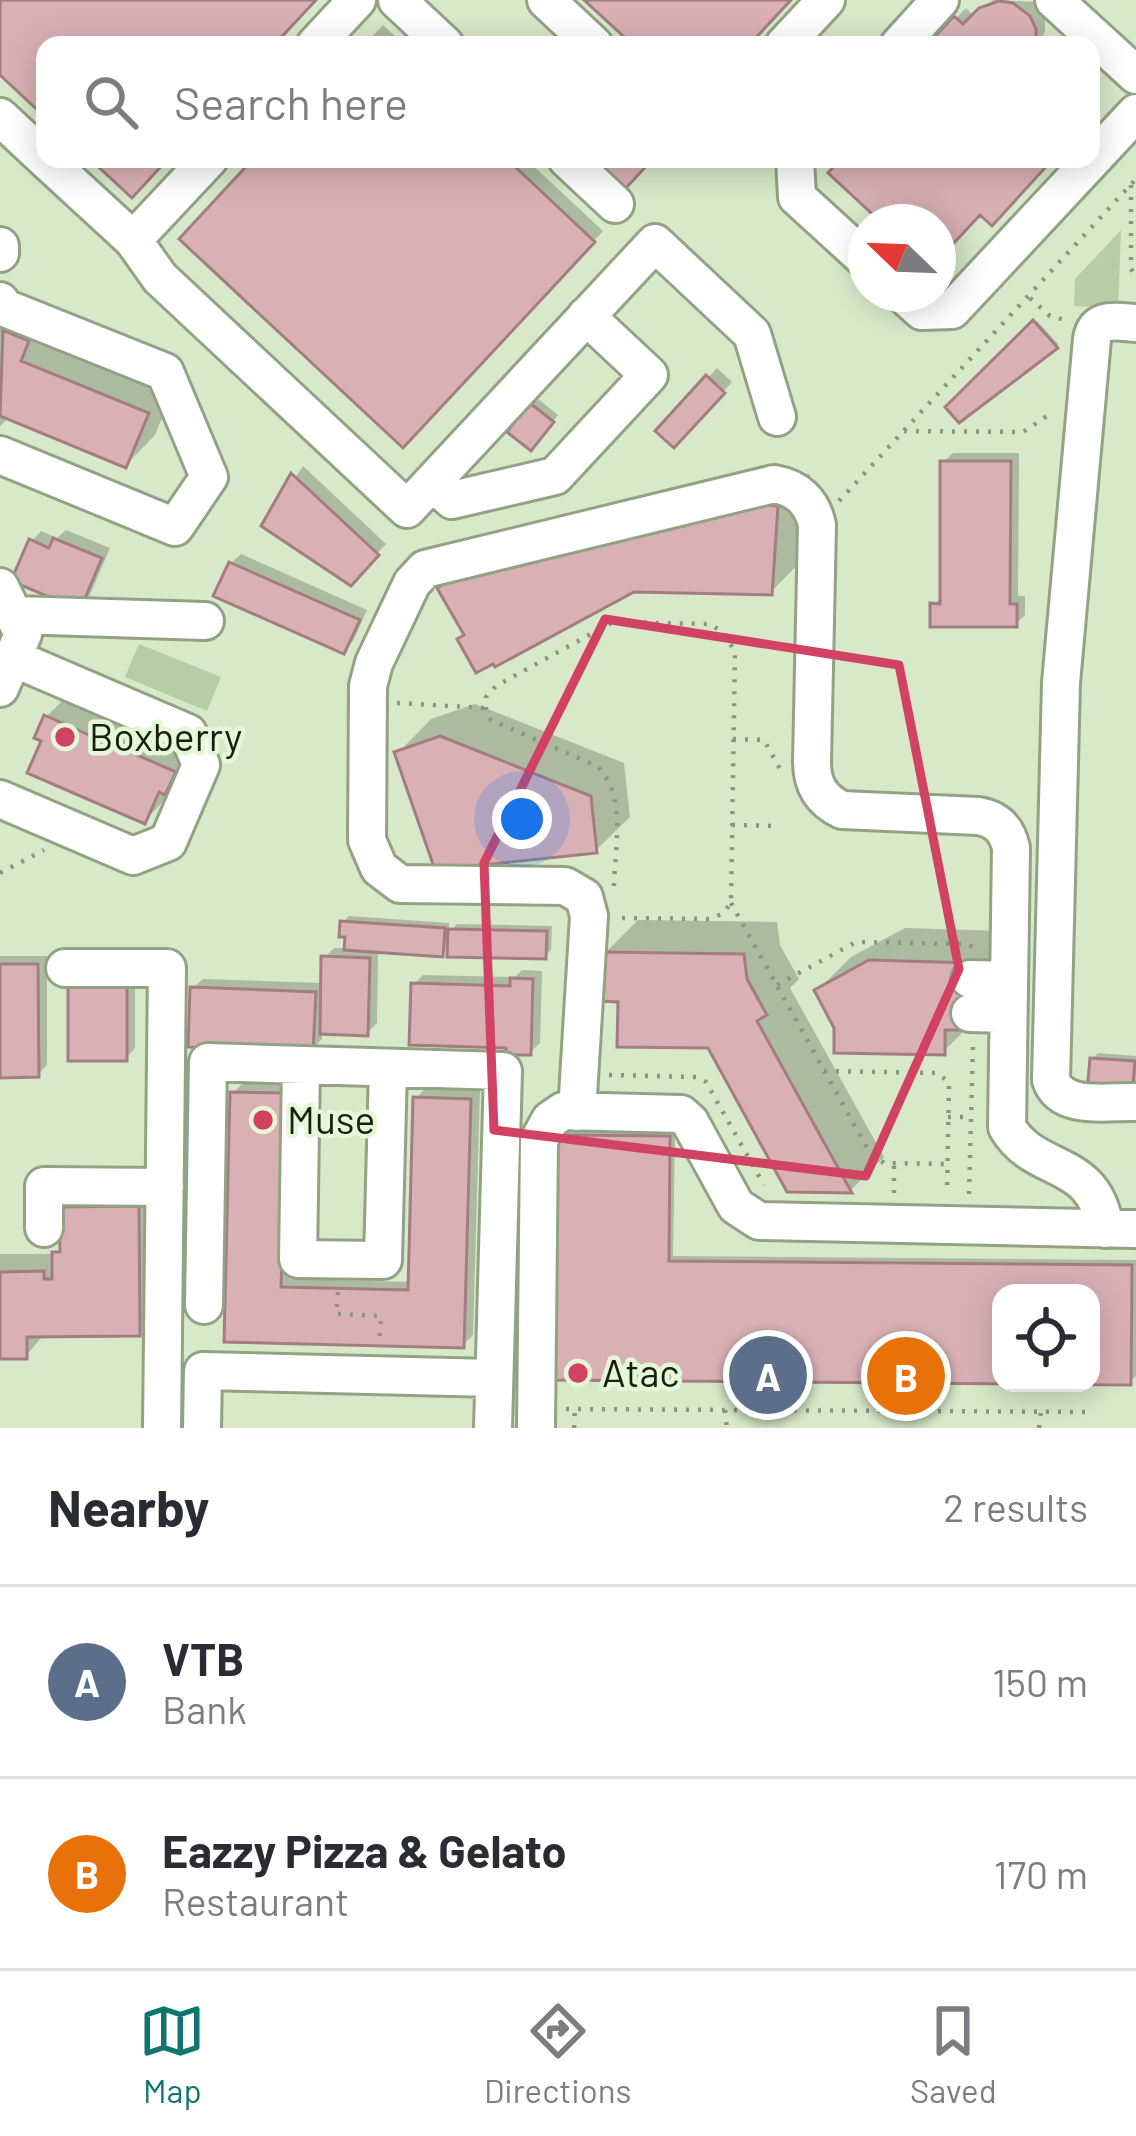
<!DOCTYPE html>
<html lang="en">
<head>
<meta charset="utf-8">
<style>
  body { margin:0; font-family:Barlow,sans-serif; background:#f7f7f7; color:#2b2b33 }
  .controls { position:absolute; right:36px; bottom:36px; display:grid; overflow:hidden; border-radius:24px; box-shadow:0 6px 30px #0003 }
  .controls button { width:108px; height:108px; display:grid; place-items:center; padding:0; border:0; border-bottom:3px solid #e1e1e2; background:#fff; color:#2b2b33; font:60px sans-serif }
  .compass { position:absolute; left:848px; top:204px; width:108px; height:108px; border-radius:50%; background:#fff; box-shadow:0 6px 30px #0003; rotate:293deg }
  .you { position:absolute; left:522px; top:819px; width:42px; height:42px; margin:-30px; border:9px solid #fff; border-radius:50%; background:#1a73e8; box-shadow:0 0 0 18px #1a73e833 }
  .badge { display:grid; place-items:center; width:78px; height:78px; border-radius:50%; background:#0f766e; color:#fff; font-size:39px; font-weight:700 }
  .pin { position:absolute; translate:-50% -50%; border:6px solid #fff; box-shadow:0 3px 12px #0006 }
  .list { margin:0; padding:0; list-style:none }
  h2 { display:flex; justify-content:space-between; align-items:center; height:156px; margin:0; padding:0 48px; font-size:51px }
  h2 small { font-size:39px; font-weight:400; color:#7c7c81 }
  .list li { display:grid; grid-template-columns:78px 1fr auto; gap:36px; align-items:center; box-sizing:border-box; height:192px; padding:0 48px; border-top:3px solid #e1e1e2 }
  .list b { display:block; font-size:45px; white-space:nowrap }
  .list p { margin:0; font-size:39px; white-space:nowrap; color:#7c7c81 }
  .list em { font-size:39px; font-style:normal; color:#7c7c81 }
  .icon { flex:none; width:66px; height:66px; fill:none; stroke:currentColor; stroke-width:2; stroke-linecap:round; stroke-linejoin:round }
  .map { position:relative; flex:none; width:1136px; height:1428px; overflow:hidden }
  .search { position:absolute; background:#fff; box-shadow:0 6px 30px #0003; left:36px; right:36px; top:36px; height:132px; display:flex; align-items:center; gap:30px; box-sizing:border-box; padding:0 42px; border-radius:24px; color:#7c7c81; font-size:45px }
  .sheet { height:540px; background:#fff }
  nav { display:flex; justify-content:space-around; align-items:center; box-sizing:border-box; height:168px; border-top:3px solid #e1e1e2; background:#fff; font-size:33px; color:#7c7c81 }
  nav a { display:grid; justify-items:center; gap:6px }
  nav .on { color:#0f766e }
  .map>svg:first-child { display:block }
  .green { fill:#b6cda5 }
  .shadow { fill:#0003 }
  .building { fill:#d9b1b5; stroke:#a37d82; stroke-width:3; fill-rule:evenodd }
  .lines { fill:none; stroke-linecap:round; stroke-linejoin:round }
  .minor-casing { stroke:#92a385; stroke-width:42 }
  .path { stroke:#8a977f; stroke-width:4.5; stroke-dasharray:3 9; stroke-linecap:butt }
  .minor { stroke:#fff; stroke-width:36 }
  .marked { fill:none; stroke:#d24263; stroke-width:9; stroke-linejoin:round }
  .poi-dot { fill:#d24263; stroke:#e4f7d6; stroke-width:4.5 }
  .labels { text-anchor:middle; stroke-width:9; stroke-linejoin:round; paint-order:stroke }
  .poi-label { font-size:39px; fill:#171e12; stroke:#e4f7d6; text-anchor:start }
</style>
</head>
<body>
<div class="map">
<svg width="1136" height="1428" viewBox="0 0 1136 1428">
  <rect width="100%" height="100%" fill="#d7e9c9"/>
  <path class="green" d="M1121,230L1118,308L1074,306L1075,279Z
    M139,644L221,677L207,711L125,677Z"/>
  <path class="shadow" d="M993,0L1035,2L1045,19V31L1039,45H931L966,8L975,17Z
    M383,25L405,45H364Z
    M257,159H526L603,231L403,444Z
    M0,311L176,383L155,435L126,465L9,417L0,426Z
    M1037,321L1058,344L960,419L949,408Z
    M717,368L732,382L674,444L659,431Z
    M538,399L558,415L537,442L528,409Z
    M953,453H1019L1018,596H1025V615L1016,624L933,605L943,596V462Z
    M303,466L386,544L350,582L265,525Z
    M788,468L789,473L810,474L804,558L771,592L633,589L466,634L441,589L474,555Z
    M66,530L110,548L89,597L80,607L32,541L41,531L57,538Z
    M241,554L367,610L353,641L344,651L231,563Z
    M76,687L204,741L175,790L145,820L45,740L46,717Z
    M475,704L624,763L630,817L596,850L398,753L431,719Z
    M349,916L449,923V932L457,924L552,926L551,950L545,956L451,945L442,954L378,950L377,1023L367,1033L322,1031V1039L312,1049L193,988L203,979L324,983V958L334,948H347L343,922Z
    M638,920L777,922L780,945L799,979L790,988L884,1157L851,1190L789,1189L709,1045L605,953Z
    M905,928L1003,931L1001,994L943,1052L837,1027L818,990L851,957Z
    M0,956H47V1065L38,1074L0,1075Z
    M522,970L542,971L540,1043L530,1052L509,1045L414,984L423,975L515,977Z
    M135,976V1048L126,1058H71Z
    M1098,1053L1136,1056V1087L1092,1059Z
    M243,1083L295,1085L289,1279L411,1282L416,1098L426,1088L480,1090L473,1335L463,1345L227,1339L233,1093Z
    M560,1130L675,1131L673,1256L1136,1260V1376L1130,1382H1091V1293H1001V1381L551,1377Z
    M156,1188L158,1314L139,1333H45L26,1356H0V1254H55L63,1246L62,1208L81,1189Z
    M512,1314H526L524,1343H509Z"/>
  <path class="building" d="M0,0H316L274,45H45V117L0,75Z
    M584,0H791L749,45H633Z
    M999,1L1013,3L1030,16L1036,29V45H927L954,16L963,24L979,8Z
    M90,159H168L132,198Z
    M253,159H507L595,242L403,448L179,239Z
    M593,159H647L650,162L624,190Z
    M840,159H1053L992,226L980,215L938,260V222H881L828,173Z
    M1033,320L1058,348L959,423L945,407Z
    M3,330L29,341L21,361L149,413L126,468L0,416Z
    M706,375L725,393L674,448L655,431Z
    M530,403L554,422L531,451L507,432L514,423L509,418L516,409L521,413Z
    M940,461H1011L1010,604H1017V627H930V603L940,604Z
    M291,473L379,555L351,586L261,526Z
    M756,505L778,506L772,595L634,592L495,667L493,664L476,673L457,639L464,635L437,588L454,579L684,526L682,520Z
    M53,538L102,558L80,610L11,581L29,539L49,548Z
    M229,562L360,620L344,654L213,596Z
    M44,715L96,738L98,732L125,744L123,749L176,772L165,795L159,792L145,824L27,773L41,741L34,738Z
    M440,736L591,796L597,853L435,870L394,752Z
    M340,921L445,928L443,957L344,950L345,937H339Z
    M448,929L547,931L546,959L447,957Z
    M602,952L744,954L747,979L767,1015L757,1021L852,1193L787,1192L708,1048L617,1047L618,1002L601,1001Z
    M321,956L370,958L368,1036L320,1034Z
    M869,960L971,963L969,1030H945V1055L834,1053V1028L814,990Z
    M0,964H38L39,1077L0,1078Z
    M510,978L533,979L531,1055H506V1048L409,1045L411,983L510,986Z
    M127,984V1061H68V985Z
    M190,987L316,992L313,1052L188,1047Z
    M1090,1058L1135,1061L1132,1095L1087,1092Z
    M230,1092L287,1093L281,1287L408,1290L413,1097L471,1099L464,1348L224,1342Z
    M551,1135L670,1136L669,1261L1132,1265L1131,1385L548,1380ZM1001,1293H1091V1383H1001Z
    M139,1206L140,1336L27,1337V1359H0V1272L44,1271V1279H52V1252H60L59,1207Z"/>
  <g class="lines">
    <defs>
      <path id="minor" d="M397,0L445,45
        M546,0L594,45
        M1054,0L1136,75
        M315,45L357,0
        M784,45L826,0
        M899,45L940,0
        M0,117L45,159
        M45,159L133,240
        M209,159L133,240L160,278L407,509L655,243L752,334L777,417
        M567,159L615,204
        M795,159L797,197L866,260
        M0,246V253
        M903,294L922,311L952,310L1136,113
        M0,301L5,308L165,372L209,477L175,527L0,455
        M1136,323C1118,322 1096,316 1092,339L1061,683L1051,1080C1062,1111 1108,1101 1136,1102
        M432,482L452,500L555,476L649,375L586,316
        M0,587L23,634L0,688
        M16,615L205,621
        M0,799L133,856L168,842L201,765L188,733L13,658
        M65,968H167L162,1428
        M970,979L1008,980
        M970,1013L1008,1014
        M301,1065L298,1259L383,1260L388,1068
        M577,1112L589,916L584,897L565,886L400,884L379,868L367,840L368,686L374,663L412,583L425,569L774,484C798,488 812,502 817,525L812,762C812,785 821,800 842,810L978,816C997,819 1007,830 1011,848L1007,1127C1035,1176 1095,1156 1105,1229
        M44,1228V1186L165,1187
        M204,1305L208,1062L503,1071L493,1428
        M202,1428L203,1371L494,1378
        M536,1428L539,1140L550,1120L563,1111L681,1114L690,1122L736,1206L759,1221L1136,1229"/>
    </defs>
    <use href="#minor" class="minor-casing"/>
    <path class="path" d="M1131,185V269L1136,276
      M1030,298L1050,316L1065,320
      M904,431L1023,432L1053,412
      M839,501L1136,179
      M397,703L485,708
      M733,739L764,740L780,769
      M732,825L776,826
      M0,873L44,850
      M614,886C615,847 627,795 597,766L491,720L486,711V697L496,686L613,622L710,624L724,633L735,652L731,903L722,914L709,919L620,918
      M731,903L870,1153L884,1163L947,1164
      M777,985L856,942L968,944L974,948
      M824,1071L937,1073L949,1082L947,1194
      M609,1075L696,1077L706,1082L764,1185
      M948,1117H971
      M894,1193V1163
      M969,1194L973,1044
      M338,1292L336,1314L381,1316L379,1346
      M566,1409L1088,1412
      M725,1410L727,1428
      M574,1428L575,1409
      M1039,1428L1041,1412"/>
    <use href="#minor" class="minor"/>
  </g>
  <path class="marked" d="M605,619L899,665L959,969L866,1176L494,1130L484,863Z"/>
  <g class="poi-dot">
    <circle cx="65" cy="737" r="12"/>
    <circle cx="263" cy="1120" r="12"/>
    <circle cx="578" cy="1373" r="12"/>
  </g>
  <g class="labels">
    <g class="poi-label">
      <text x="89" y="751">Boxberry</text>
      <text x="287" y="1134">Muse</text>
      <text x="602" y="1387">Atac</text>
    </g>
  </g>
</svg>
<div class="controls">
<button><svg class="icon" aria-label="locate" viewBox="0 0 24 24"><circle cx="12" cy="12" r="6"/><path d="M12 2v4M12 18v4M2 12h4M18 12h4"/></svg></button>
</div>
<svg class="compass" viewBox="-18 -18 36 36"><path d="M0-13l5 13h-10z" fill="#e53935"/><path d="M0 13l5-13h-10z" fill="#7c7c81"/></svg>
<div class="you"></div>
<div class="pin badge" style="left:768px;top:1375px;background:#5c6f8a">A</div>
<div class="pin badge" style="left:906px;top:1376px;background:#e8710a">B</div>
<div class="search"><svg class="icon" aria-label="search" viewBox="0 0 24 24"><circle cx="10" cy="10" r="6"/><path d="M15 15l6 6"/></svg>Search here</div>
</div>
<section class="sheet">
<h2>Nearby<small>2 results</small></h2>
<ul class="list">
<li><span class="badge" style="background:#5c6f8a">A</span><div><b>VTB</b><p>Bank</p></div><em>150 m</em></li>
<li><span class="badge" style="background:#e8710a">B</span><div><b>Eazzy Pizza &amp; Gelato</b><p>Restaurant</p></div><em>170 m</em></li>
</ul>
</section>
<nav>
<a class="on"><svg class="icon" aria-label="map" viewBox="0 0 24 24"><path d="M3 6l6-2 6 2 6-2v14l-6 2-6-2-6 2zM9 4v14M15 6v14"/></svg>Map</a>
<a><svg class="icon" aria-label="directions" viewBox="0 0 24 24"><path d="M12 3l9 9-9 9-9-9zM9 14v-3h6M13 9l2 2-2 2"/></svg>Directions</a>
<a><svg class="icon" aria-label="saved" viewBox="0 0 24 24"><path d="M7 4h10v16l-5-4-5 4z"/></svg>Saved</a>
</nav>
</body>
</html>
